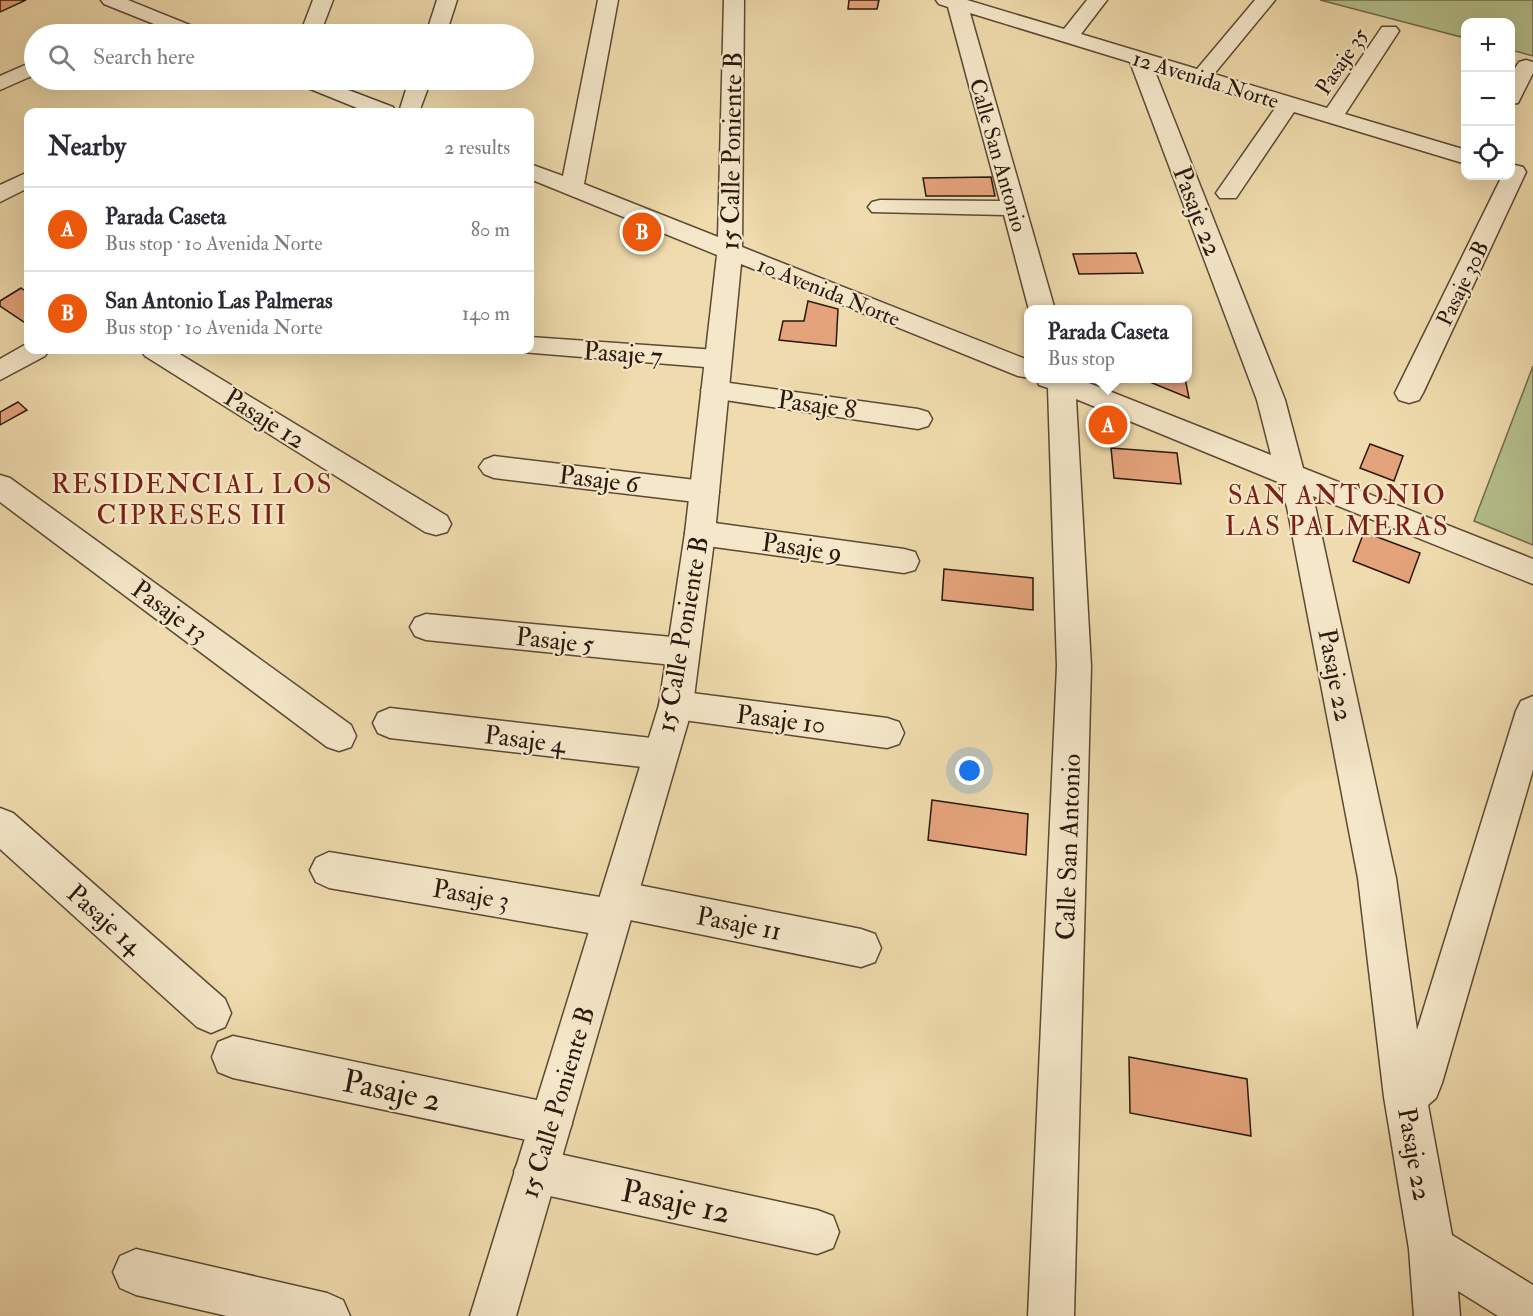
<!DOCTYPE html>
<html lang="en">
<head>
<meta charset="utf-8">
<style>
  body { margin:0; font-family:"IM FELL Double Pica",serif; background:#f2f2f3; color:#2b2b33 }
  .controls { position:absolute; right:18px; top:18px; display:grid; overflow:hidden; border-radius:12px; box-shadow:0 6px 24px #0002 }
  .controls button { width:54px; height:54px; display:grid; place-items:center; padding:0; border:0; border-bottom:2px solid #e1e1e2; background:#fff; color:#2b2b33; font:30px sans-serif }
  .you { position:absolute; left:970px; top:771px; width:21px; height:21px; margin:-15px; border:4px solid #fff; border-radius:50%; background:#1a73e8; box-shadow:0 0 0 9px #1a73e833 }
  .badge { display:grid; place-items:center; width:39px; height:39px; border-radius:50%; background:#ea580c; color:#fff; font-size:20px; font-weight:700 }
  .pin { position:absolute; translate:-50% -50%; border:3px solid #fff; box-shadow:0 2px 6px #0006 }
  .popup { position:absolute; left:1024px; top:305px; width:168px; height:78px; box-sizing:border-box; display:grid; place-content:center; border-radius:12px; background:#fff; filter:drop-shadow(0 2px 4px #0005); font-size:20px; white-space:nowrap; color:#7c7c81 }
  .popup b { font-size:22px; color:#2b2b33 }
  .popup::after { content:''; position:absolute; left:50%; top:100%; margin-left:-12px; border:12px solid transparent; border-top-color:#fff }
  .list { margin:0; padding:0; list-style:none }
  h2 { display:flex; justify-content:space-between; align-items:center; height:78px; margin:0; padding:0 24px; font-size:26px }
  h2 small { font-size:20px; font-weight:400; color:#7c7c81 }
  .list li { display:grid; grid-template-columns:39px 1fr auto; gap:18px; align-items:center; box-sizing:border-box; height:84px; padding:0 24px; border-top:2px solid #e1e1e2 }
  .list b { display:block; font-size:22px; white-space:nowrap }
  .list p { margin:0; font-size:20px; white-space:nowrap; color:#7c7c81 }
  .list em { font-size:20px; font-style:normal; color:#7c7c81 }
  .icon { flex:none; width:33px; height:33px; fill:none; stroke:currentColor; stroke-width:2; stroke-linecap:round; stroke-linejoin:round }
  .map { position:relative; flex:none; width:1533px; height:1316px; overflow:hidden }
  .search { position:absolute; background:#fff; box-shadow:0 6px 24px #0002; left:24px; top:24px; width:510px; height:66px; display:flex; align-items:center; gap:15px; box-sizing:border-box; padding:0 21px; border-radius:33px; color:#7c7c81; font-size:22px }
  .panel { position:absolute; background:#fff; box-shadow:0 6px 24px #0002; left:24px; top:108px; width:510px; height:246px; border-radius:12px }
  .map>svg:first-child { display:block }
  .green { fill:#b5c18d; stroke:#706c4c; stroke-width:1.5 }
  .building { fill:#e5a37b; stroke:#2a180c; stroke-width:1.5 }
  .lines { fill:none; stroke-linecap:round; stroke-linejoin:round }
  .pedestrian-casing { stroke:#5b4934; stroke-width:3 }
  .minor-casing { stroke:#5b4934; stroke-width:3 }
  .pedestrian { fill:#f5e8ca; fill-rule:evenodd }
  .minor { fill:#f5e8ca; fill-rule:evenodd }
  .labels { text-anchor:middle; stroke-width:4.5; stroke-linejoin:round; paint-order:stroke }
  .far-street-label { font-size:22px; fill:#2a180c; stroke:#f5e8ca }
  .street-label { font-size:26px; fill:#2a180c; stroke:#f5e8ca }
  .neighbourhood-label { font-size:27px; letter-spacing:1.5px; fill:#7a1f14; stroke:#f5e8ca }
  .near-street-label { font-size:32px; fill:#2a180c; stroke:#f5e8ca }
</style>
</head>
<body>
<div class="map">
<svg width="1533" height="1316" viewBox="0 0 1533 1316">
  <rect width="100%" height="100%" fill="#efdbad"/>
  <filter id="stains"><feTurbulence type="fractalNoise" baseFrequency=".00333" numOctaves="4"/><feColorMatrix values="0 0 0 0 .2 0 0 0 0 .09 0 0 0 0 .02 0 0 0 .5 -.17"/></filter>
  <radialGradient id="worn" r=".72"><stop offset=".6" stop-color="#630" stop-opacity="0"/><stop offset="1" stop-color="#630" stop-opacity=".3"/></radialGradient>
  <path class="green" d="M1320,0H1533V56L1511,50L1510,22H1466L1465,38Z
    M1533,366V545L1474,521Z"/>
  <path class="building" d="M0,0H26L0,12Z
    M849,0H879L877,9H848Z
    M991,177L995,196H926L923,178Z
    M1136,253L1143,273L1079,274L1073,254Z
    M21,288L28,293V319L24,322L0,306V301Z
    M808,301L838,309L836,346L779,340L783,321H804Z
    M1140,378H1185L1189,398Z
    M18,402L27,410L0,425V412Z
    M1370,444L1403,456L1394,481L1360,468Z
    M1111,448L1177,453L1181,484L1114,478Z
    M1364,532L1420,553L1409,583L1353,561Z
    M944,569L1033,578V610L942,600Z
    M932,800L1028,814L1026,855L928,840Z
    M1129,1057L1247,1079L1251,1136L1130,1113Z"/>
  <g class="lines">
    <defs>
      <path id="pedestrian" d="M530,337L717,350L726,353L730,359L726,365L717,368L521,352L519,350H530Z
        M715,381L918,409L928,412L932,419L928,426L918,429L705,397L701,390L705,383Z
        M494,456L704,481L714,484L719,492L714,500L704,503L494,478L484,474L479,467L484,460Z
        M700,521L904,549L915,552L919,561L915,570L904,573L700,545L689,541L685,533L689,525Z
        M426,614L683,638L695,642L699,652L695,662L683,666L426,640L415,636L410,627L415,618Z
        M676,691L887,718L899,722L904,733L899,744L887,748L676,719L664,715L659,705L664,695Z
        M390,708L660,739L672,743L677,754L672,765L660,769L390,738L378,733L373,723L378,713Z
        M329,852L600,897L605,886L618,881L861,929L875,934L881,948L875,962L861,967L630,920L626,931L612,937L329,888L316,882L310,870L316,858Z
        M233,1036L551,1103L566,1109L572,1124L566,1139L551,1145L233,1078L218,1072L212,1057L218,1042Z
        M536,1149L817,1210L833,1216L839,1232L833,1248L817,1254L536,1193L521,1186L514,1171L521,1156Z
        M136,1249L327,1293L343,1300L350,1316H227L136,1295L120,1288L113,1272L120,1256Z"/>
      <path id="minor" d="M101,0H128L202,30L205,34H179L104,4Z
        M313,0H333L320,34H300Z
        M437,0H457L446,34H426Z
        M598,0H618L584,184L718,237L724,0H744L742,247L1028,360L1030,378L1018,376L741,264L715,533L693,705L516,1316H470L659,705L685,533L717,255L530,179V164L563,176Z
        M936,0H967L1064,29L1087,0H1107L1081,34L1197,69L1255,0H1275L1214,74L1327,108L1382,27H1396L1399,31L1345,114L1466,150V164L1294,112L1236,198H1220L1216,193L1276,107L1154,69L1285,400L1303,468L1533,559V584L1313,496L1396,878L1417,1030L1516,711L1521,701L1533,696V770L1442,1083L1436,1098L1428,1105L1452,1235L1533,1285V1316H1498L1458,1291L1460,1316H1414L1409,1249L1384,1097L1358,878L1287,507L1278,482L1076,399L1091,666L1074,1316H1028L1057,666L1048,388L1039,385L1036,378H1076L1271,455L1257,400L1130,62L970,13L1055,310H1029L1004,215L872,212L868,207L872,202L880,200L1000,201L948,7L939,4Z
        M1526,60L1533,62V73L1518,103L1510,104V76L1519,62Z
        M34,61V75L0,90V76Z
        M294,80H322L393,107L396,112H367L298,84Z
        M409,80H431L419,112H399Z
        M1515,165L1523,167L1526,172L1423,393L1419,400L1409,403L1399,400L1395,393L1502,176H1510V166Z
        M28,172V188L0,202V185Z
        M28,343V350H49L45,356L0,380V359Z
        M141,350H173L447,516L451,524L447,532L436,535L425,532L145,356Z
        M0,475L10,478L351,725L356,736L351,747L339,751L327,747L0,502Z
        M0,808L13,813L225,999L231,1013L225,1027L211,1033L197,1027L0,849Z"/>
    </defs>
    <use href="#pedestrian" class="pedestrian-casing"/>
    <use href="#minor" class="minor-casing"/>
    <use href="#pedestrian" class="pedestrian"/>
    <use href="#minor" class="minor"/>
  </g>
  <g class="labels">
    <g class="far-street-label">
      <text transform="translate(1341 61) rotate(-56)" y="8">Pasaje 35</text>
      <text transform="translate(1206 79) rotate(17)" y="8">12 Avenida Norte</text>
      <text transform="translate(999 155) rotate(74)" y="8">Calle San Antonio</text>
      <text transform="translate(1462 283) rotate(-64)" y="8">Pasaje 30B</text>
      <text transform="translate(829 291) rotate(22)" y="8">10 Avenida Norte</text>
    </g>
    <g class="street-label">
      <text transform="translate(731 151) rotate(-89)" y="9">15 Calle Poniente B</text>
      <text transform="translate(1198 211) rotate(69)" y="9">Pasaje 22</text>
      <text transform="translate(623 353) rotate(4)" y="9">Pasaje 7</text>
      <text transform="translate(817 404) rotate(8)" y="9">Pasaje 8</text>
      <text transform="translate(265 418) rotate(32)" y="9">Pasaje 12</text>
      <text transform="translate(599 479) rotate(7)" y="9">Pasaje 6</text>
      <text transform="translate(802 547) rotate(8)" y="9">Pasaje 9</text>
      <text transform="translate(170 611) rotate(36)" y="9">Pasaje 13</text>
      <text transform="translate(682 634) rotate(-80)" y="9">15 Calle Poniente B</text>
      <text transform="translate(555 640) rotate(6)" y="9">Pasaje 5</text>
      <text transform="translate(1336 675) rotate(79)" y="9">Pasaje 22</text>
      <text transform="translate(781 719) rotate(7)" y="9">Pasaje 10</text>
      <text transform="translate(525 739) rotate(7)" y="9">Pasaje 4</text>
      <text transform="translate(1068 847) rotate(-88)" y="9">Calle San Antonio</text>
      <text transform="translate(471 894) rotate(10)" y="9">Pasaje 3</text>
      <text transform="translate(105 919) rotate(42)" y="9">Pasaje 14</text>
      <text transform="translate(739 923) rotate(11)" y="9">Pasaje 11</text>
      <text transform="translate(557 1102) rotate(-73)" y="9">15 Calle Poniente B</text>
      <text transform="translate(1415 1154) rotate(80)" y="9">Pasaje 22</text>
    </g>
    <g class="neighbourhood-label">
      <text x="192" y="493">RESIDENCIAL LOS<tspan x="192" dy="31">CIPRESES III</tspan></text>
      <text x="1337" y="504">SAN ANTONIO<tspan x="1337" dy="31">LAS PALMERAS</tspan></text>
    </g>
    <g class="near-street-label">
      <text transform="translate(392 1090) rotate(12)" y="11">Pasaje 2</text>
      <text transform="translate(676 1201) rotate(12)" y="11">Pasaje 12</text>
    </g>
  </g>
  <rect width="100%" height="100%" filter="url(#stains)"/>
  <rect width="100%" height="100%" fill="url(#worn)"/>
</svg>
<div class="controls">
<button>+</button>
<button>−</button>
<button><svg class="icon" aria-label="locate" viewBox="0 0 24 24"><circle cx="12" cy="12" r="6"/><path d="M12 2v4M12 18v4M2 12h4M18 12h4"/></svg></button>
</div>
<div class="you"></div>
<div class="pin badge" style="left:1108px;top:425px">A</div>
<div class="popup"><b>Parada Caseta</b>Bus stop</div>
<div class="pin badge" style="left:642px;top:232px">B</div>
<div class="search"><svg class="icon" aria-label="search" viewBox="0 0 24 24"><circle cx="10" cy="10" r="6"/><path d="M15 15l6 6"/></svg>Search here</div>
<section class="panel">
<h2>Nearby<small>2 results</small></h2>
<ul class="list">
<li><span class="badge">A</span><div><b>Parada Caseta</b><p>Bus stop · 10 Avenida Norte</p></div><em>80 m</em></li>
<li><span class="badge">B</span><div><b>San Antonio Las Palmeras</b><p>Bus stop · 10 Avenida Norte</p></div><em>140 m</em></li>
</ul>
</section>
</div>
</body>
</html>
